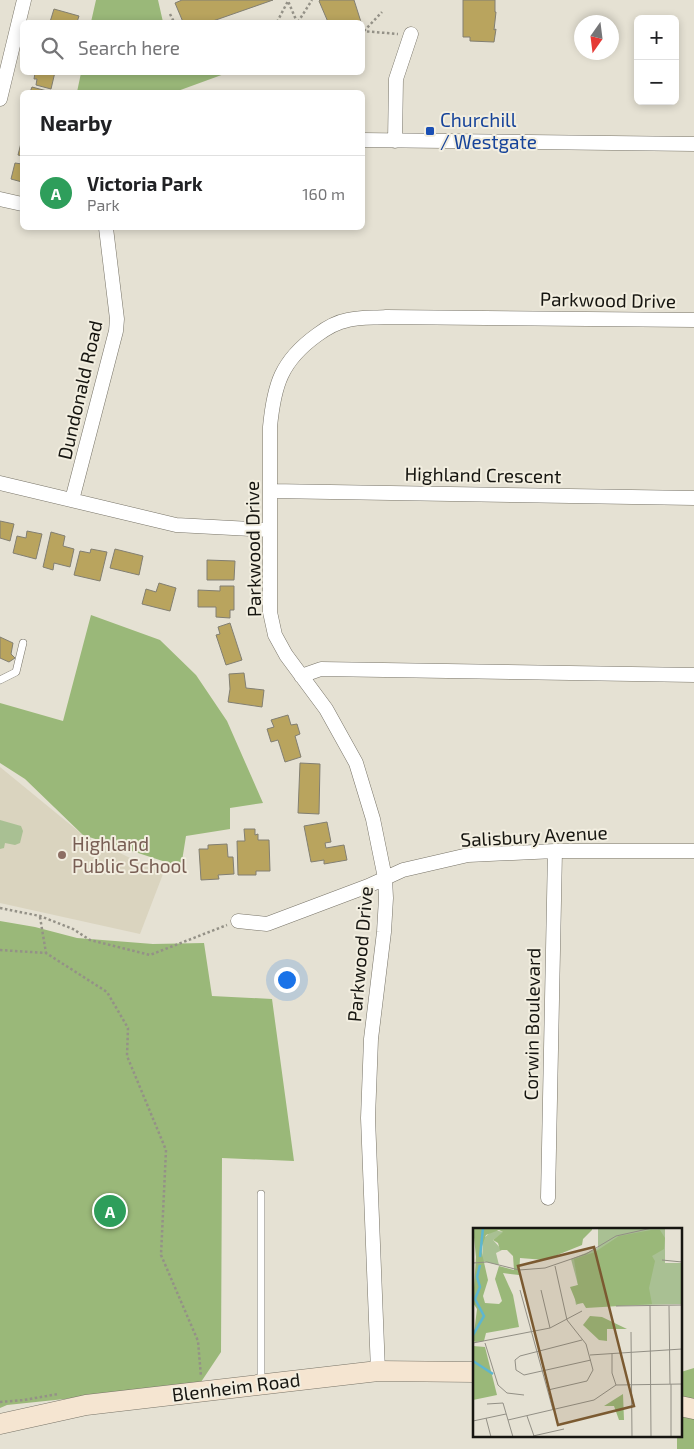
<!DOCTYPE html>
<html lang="en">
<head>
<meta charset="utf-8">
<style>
  body { margin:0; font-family:"Exo 2",sans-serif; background:#f6f6f6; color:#202124 }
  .controls { position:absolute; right:15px; top:15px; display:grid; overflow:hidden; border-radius:8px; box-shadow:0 2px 8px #0003 }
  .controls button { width:45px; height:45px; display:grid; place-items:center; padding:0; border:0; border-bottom:1px solid #e0e0e0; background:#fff; color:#202124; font:25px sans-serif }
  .compass { position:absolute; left:574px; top:15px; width:45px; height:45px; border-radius:50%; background:#fff; box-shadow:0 2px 8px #0003; rotate:194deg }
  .you { position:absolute; left:286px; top:979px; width:18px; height:18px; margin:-12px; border:4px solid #fff; border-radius:50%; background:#1a73e8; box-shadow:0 0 0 8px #1a73e833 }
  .badge { display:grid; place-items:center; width:32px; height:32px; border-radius:50%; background:#b45309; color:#fff; font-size:16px; font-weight:700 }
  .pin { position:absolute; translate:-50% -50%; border:2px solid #fff; box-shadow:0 1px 5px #0006 }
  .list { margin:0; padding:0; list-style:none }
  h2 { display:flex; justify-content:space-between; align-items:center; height:65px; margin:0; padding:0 20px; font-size:21px }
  h2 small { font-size:16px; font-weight:400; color:#757577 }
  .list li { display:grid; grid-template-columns:32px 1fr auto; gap:15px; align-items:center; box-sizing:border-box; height:75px; padding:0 20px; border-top:1px solid #e0e0e0 }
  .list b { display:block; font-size:19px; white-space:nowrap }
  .list p { margin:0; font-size:16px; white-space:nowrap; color:#757577 }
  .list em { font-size:16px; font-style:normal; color:#757577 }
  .icon { flex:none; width:28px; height:28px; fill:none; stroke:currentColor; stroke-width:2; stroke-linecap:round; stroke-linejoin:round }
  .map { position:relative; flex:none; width:694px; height:1449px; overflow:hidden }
  .search { position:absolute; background:#fff; box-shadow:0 2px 8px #0003; left:20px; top:20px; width:345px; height:55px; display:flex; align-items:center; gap:12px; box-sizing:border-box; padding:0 18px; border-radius:8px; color:#757577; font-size:19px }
  .panel { position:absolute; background:#fff; box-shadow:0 2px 8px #0003; left:20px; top:90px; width:345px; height:140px; border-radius:8px }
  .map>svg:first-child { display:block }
  .built { fill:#dad4bf }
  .green { fill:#a9c093 }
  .forest { fill:#9ab879 }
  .building { fill:#b9a45e; stroke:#827f72 }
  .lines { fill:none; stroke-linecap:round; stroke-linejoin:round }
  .service-casing { stroke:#787468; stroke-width:8 }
  .minor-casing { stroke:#787468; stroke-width:15 }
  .secondary-casing { stroke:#787468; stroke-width:21 }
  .path { stroke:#949187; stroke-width:2.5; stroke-dasharray:2.5 2.5; stroke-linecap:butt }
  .service { stroke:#fff; stroke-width:7 }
  .minor { stroke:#fff; stroke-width:14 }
  .secondary { stroke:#f5e5d1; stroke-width:20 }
  .transit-dot { fill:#1a4fb4; stroke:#f2eee0; stroke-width:2 }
  .education-dot { fill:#8d6e63; stroke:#f2eee0; stroke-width:2 }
  .labels { text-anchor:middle; stroke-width:4; stroke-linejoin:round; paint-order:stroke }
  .transit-label { font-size:19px; fill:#164399; stroke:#f2eee0; text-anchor:start }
  .street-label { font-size:19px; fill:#161510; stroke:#f2eee0 }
  .education-label { font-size:19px; fill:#785e54; stroke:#f2eee0; text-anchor:start }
  .inset-river { fill:none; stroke:#5db6d0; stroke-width:2.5 }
  .inset-road { fill:none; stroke:#928f85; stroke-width:1 }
  .view { fill:#7b5a31; fill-opacity:0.15; stroke:#7b5a31; stroke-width:2.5 }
  .inset-edge { fill:none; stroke:#161510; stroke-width:2.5 }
</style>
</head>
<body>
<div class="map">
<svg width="694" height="1449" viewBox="0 0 694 1449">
  <rect width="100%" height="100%" fill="#e5e1d3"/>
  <path class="built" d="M0,767L83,835L163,874L140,934L0,903Z"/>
  <path class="green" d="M0,820L21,826L23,831L20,843L15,845L5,843L4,848L0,849Z"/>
  <path class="forest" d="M96,0H158L163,22H91Z
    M81,73V72L227,73L175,92H77Z
    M91,615L160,640L196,675L227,721L263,803L230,808V829L186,836L181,867L83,835L25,779L0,763V703L63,721Z
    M0,921L35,927L77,938L153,944L204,943L212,996L272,999L294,1161L222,1158L221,1352L199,1385L7,1405L0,1408Z
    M694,1368V1449H677V1435H680V1383L681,1372Z"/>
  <path class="building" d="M182,0H273L210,22H183L175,3Z
    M320,0H354L361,22H328L319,1Z
    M463,0H495V12H496L494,30L496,29L494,42L470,41V37H463Z
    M54,9L79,16L77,22H50Z
    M39,72H55L51,89L36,85L37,79H34L35,73L38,74Z
    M32,87L47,91L46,92H30Z
    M22,139V156L18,155Z
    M15,163L22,164V182L11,179Z
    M0,521L14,524L10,541L0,538Z
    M27,531L42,534L36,559L13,553L17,536L26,538Z
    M51,532L65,536L63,546L74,549L70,567L54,563L53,570L43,567Z
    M91,549L107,552L100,581L74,575L80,551L90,553Z
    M115,549L143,556L139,575L110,568Z
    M207,560L235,561L234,580H207Z
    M159,583L176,588L170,611L142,604L146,589L156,592Z
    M220,586H234V610H230V618L216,617V607H198V590L220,591Z
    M230,623L242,660L226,665L216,635L220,634L218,627Z
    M0,637L13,643L11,654L15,658L9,662L0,658Z
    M244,673L246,688L264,690L262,707L228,702L230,689L229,674Z
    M288,715L291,725L297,724L300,734L295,736L301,757L285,762L278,740L271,742L267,729L274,727L271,720Z
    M300,763L320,764L319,814L298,813Z
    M327,822L331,842L325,843L326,848L344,845L347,860L324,864V860L311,862L304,826Z
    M244,829H255V835L258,834V840H269L270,871H256V875H238L237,841H245Z
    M227,844L228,857H233L234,874L218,875L219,879L201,880L199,849H208V845Z"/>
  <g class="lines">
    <defs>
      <path id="service" d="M0,680L16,672L23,643
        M261,1384V1194"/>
      <path id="minor" d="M0,99L24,0
        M362,140L694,144
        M395,141L396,79L411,34
        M0,199L22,204
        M0,483L176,525L270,530
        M271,491L694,498
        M72,500L116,331L117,319L106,228
        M301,676L321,669L694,675
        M238,921L267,924L368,886L403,870L468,855L555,851H694
        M548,1198L555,851
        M378,1371L368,1118L371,1039L384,932L386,898L385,878L373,819L356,763L326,709L286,655L275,635L270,612V427C274,385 281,361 317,335C325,329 337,322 348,320C360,317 374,318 386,317L694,320"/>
      <path id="secondary" d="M680,1406L694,1409
        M0,1424L86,1405L378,1371L474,1372"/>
    </defs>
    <use href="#service" class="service-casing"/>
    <use href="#minor" class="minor-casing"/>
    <use href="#secondary" class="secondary-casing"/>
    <path class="path" d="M170,14L174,22
      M277,22L288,1L297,22
      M298,22L312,0
      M362,31L398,34
      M364,31L382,12
      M0,908L40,916L73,929L90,940L150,955L227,925
      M40,917L46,953
      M0,950L46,953L107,992L128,1028L127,1056L166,1150L161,1255L198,1341L201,1377
      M0,1402L24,1400L58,1394"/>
    <use href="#service" class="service"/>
    <use href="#minor" class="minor"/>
    <use href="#secondary" class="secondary"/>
  </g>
  <rect class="transit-dot" x="425" y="126" width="10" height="10" rx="2.5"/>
  <circle class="education-dot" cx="62" cy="855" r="5"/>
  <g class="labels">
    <g class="transit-label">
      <text x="440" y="127">Churchill<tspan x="440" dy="22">/ Westgate</tspan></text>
    </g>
    <g class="street-label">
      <text transform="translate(608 300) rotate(1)" y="7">Parkwood Drive</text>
      <text transform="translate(80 390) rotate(-77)" y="7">Dundonald Road</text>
      <text transform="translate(483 475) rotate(1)" y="7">Highland Crescent</text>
      <text transform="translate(253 549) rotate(-91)" y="7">Parkwood Drive</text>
      <text transform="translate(534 836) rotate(-3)" y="7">Salisbury Avenue</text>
      <text transform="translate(360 954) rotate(-85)" y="7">Parkwood Drive</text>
      <text transform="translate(532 1024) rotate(-89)" y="7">Corwin Boulevard</text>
      <text transform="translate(236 1387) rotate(-7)" y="7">Blenheim Road</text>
    </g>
    <g class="education-label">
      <text x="72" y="851">Highland<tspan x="72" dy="22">Public School</tspan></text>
    </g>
  </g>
  <g transform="translate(473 1228)">
    <rect width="209" height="209" fill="#e5e1d3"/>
    <path d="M125,0L192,1V35H209V76L130,78L115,77L111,73L103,77L100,59L105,57L98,31L125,20ZM20,2L31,4L20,12L29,22L23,25L26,37L9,33L10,11Z" fill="#a9c093"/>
    <path d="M0,0H119V2L110,11L109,17L72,32L47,30L46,47L30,45L40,67L46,99L13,105L11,113L3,114L0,113L4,81L0,75L3,29ZM26,2L30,4L20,12L25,15L27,22H34L40,28L41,42L26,38L22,51L29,73L26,76L12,75L10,68L15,52L8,21L13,7ZM178,2H187L192,10L191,21L179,28L182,33L176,60L179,76L113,80L110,75L104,76L97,59L105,57L101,31L122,24L146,8ZM117,88L129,89L154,101H134V113L126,112L110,97ZM0,118L12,119L24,167L0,172ZM150,166L151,192H146L141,178H131Z" fill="#9ab879" fill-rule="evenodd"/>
    <path class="inset-river" d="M7,29L10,0M0,107L11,88L2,71L7,59L4,49L7,37M0,133L20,146"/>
    <path class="inset-road" d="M189,32L209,34M0,35L14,34L46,42L72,40L113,26L143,8L179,0M47,62L80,182M68,62L77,100M177,77L178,209M143,78L209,77M196,78L197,156M158,104L159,209M109,112L47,128L42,132L43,142L51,147L118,132M0,115L77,100L109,83M12,115L25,157L34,165L51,167M139,125V145L143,157M117,127L209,121M75,162L114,153L120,142L113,116L94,92L82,38M14,176L30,175L40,209M54,188L61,208M13,190L18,209M35,192L121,172L143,157L209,156M0,193L33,186M60,208L91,201M198,209V156"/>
    <path class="view" d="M121,19L161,178L85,197L45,38Z"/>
    <rect width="209" height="209" class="inset-edge"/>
  </g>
</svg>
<div class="controls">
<button>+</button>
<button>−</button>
</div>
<svg class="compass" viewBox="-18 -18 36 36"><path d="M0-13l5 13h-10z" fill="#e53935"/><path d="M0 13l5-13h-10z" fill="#757577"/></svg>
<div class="you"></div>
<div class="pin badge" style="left:110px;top:1211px;background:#2e9e5b">A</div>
<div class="search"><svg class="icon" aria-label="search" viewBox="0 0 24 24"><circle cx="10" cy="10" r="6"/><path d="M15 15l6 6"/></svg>Search here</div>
<section class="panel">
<h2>Nearby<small></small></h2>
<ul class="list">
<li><span class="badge" style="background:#2e9e5b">A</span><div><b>Victoria Park</b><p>Park</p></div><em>160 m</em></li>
</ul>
</section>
</div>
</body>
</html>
